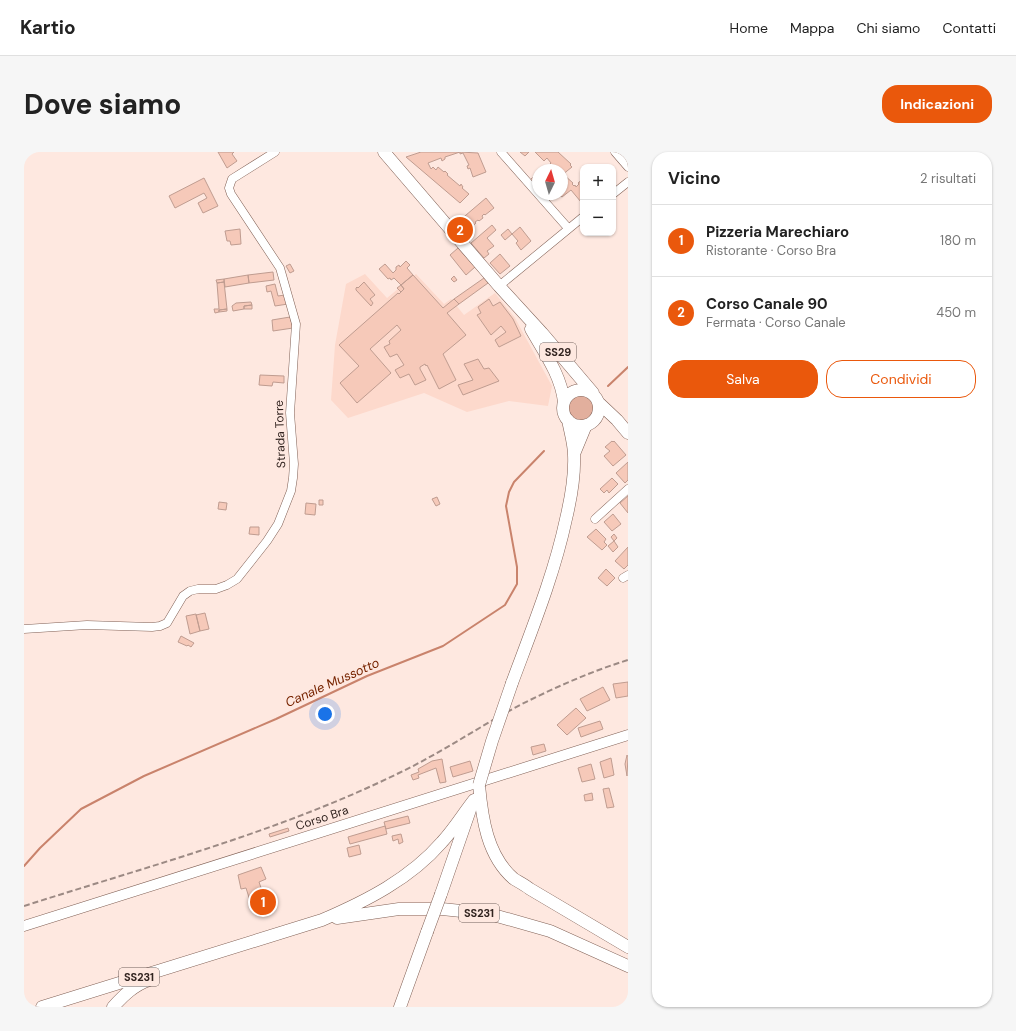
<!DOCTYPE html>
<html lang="it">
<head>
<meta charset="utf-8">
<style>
  body { margin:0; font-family:"DM Sans",sans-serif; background:#f6f6f6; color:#222 }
  .controls { position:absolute; right:12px; top:12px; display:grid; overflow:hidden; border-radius:8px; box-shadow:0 1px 3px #0004 }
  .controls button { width:36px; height:36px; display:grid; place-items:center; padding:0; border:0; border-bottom:1px solid #e0e0e0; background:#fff; color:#222; font:20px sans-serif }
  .compass { position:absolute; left:508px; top:12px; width:36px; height:36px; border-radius:50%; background:#fff; box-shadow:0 1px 3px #0004; rotate:5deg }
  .you { position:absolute; left:301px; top:562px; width:14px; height:14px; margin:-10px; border:3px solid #fff; border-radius:50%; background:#1a73e8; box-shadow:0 0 0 6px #1a73e833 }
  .badge { display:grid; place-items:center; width:26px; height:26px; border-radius:50%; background:#ea580c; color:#fff; font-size:13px; font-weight:700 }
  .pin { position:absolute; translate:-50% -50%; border:2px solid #fff; box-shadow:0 1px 4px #0006 }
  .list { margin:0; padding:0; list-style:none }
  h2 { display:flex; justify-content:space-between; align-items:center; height:52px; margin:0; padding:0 16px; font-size:17px }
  h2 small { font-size:13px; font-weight:400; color:#767676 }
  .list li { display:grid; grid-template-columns:26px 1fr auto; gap:12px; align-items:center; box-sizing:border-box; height:72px; padding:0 16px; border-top:1px solid #e0e0e0 }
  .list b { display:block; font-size:15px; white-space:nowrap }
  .list p { margin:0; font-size:13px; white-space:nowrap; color:#767676 }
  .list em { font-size:13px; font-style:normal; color:#767676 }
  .actions { display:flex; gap:8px; padding:12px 16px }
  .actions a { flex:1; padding:9px 0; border:1px solid #ea580c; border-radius:16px; text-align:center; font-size:14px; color:#ea580c }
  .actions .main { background:#ea580c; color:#fff }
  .map { position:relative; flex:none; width:604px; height:855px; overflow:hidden; border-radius:16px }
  header { display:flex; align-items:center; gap:24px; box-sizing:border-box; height:56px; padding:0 20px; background:#fff; border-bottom:1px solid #e0e0e0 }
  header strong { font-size:19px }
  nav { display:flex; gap:22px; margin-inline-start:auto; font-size:14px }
  .intro { display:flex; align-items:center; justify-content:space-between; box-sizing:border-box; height:96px; padding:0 24px }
  h1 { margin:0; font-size:28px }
  .button { padding:10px 18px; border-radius:16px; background:#ea580c; color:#fff; font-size:14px; font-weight:700 }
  main { display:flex; gap:24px; padding:0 24px }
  aside { flex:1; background:#fff; border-radius:16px; box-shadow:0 1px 3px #0004 }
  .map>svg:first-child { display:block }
  .built { fill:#fdd9cc }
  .green { fill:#e2af9d }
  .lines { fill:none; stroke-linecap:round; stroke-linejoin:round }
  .stream { stroke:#c9836c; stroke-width:2 }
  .building { fill:#f6c9b9; stroke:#bf9c90 }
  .minor-casing { stroke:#816156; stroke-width:9 }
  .tertiary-casing { stroke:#816156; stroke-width:11 }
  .primary-casing { stroke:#816156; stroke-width:13 }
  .minor { stroke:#fff; stroke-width:8 }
  .tertiary { stroke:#fff; stroke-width:10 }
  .primary { stroke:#fff; stroke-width:12 }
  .rail { stroke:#9c8a84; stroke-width:2; stroke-dasharray:6 3; stroke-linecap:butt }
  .primary-bridge-casing { stroke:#816156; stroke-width:13; stroke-linecap:butt }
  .primary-bridge { stroke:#fff; stroke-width:12 }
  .labels { text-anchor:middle; stroke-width:3; stroke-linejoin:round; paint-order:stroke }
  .shield { fill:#fee8e0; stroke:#6f5f5a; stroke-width:1 }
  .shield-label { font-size:11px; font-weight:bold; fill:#322420 }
  .street-label { font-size:12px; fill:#322420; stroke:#fee8e0 }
  .water-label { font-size:13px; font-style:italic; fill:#772400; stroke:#fee8e0 }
</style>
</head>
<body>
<header>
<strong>Kartio</strong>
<nav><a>Home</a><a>Mappa</a><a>Chi siamo</a><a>Contatti</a></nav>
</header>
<div class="intro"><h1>Dove siamo</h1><a class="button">Indicazioni</a></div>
<main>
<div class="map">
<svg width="604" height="855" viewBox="0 0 604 855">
  <rect width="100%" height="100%" fill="#fee8e0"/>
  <path class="built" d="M341,122L363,146L392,122L420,152L427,147L440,163L471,141L491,166L528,234L524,254L485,249L443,260L400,241L324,266L307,248L311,193L322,132Z"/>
  <path class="green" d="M545 256a12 12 0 1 1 24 0a12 12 0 1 1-24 0Z"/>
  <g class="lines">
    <path class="stream" d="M584,234L604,215
      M0,714L16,696L57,657L120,624L252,567L343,524L419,494L481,453L493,432V415L482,354L485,340L490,330L520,299"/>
  </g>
  <path class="building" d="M194,0H210L208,2L213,9L203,16Z
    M397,0H436L421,5V7L418,9L417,6L404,11L407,17L409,15L412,18L414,15L420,20L421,19L424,22L423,23L436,34L437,32L439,35L438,36L445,42L436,51L382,5Z
    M436,0L454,1L462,20L449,25L446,16L444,17L443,14L445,13L439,1L436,2Z
    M496,0H505L501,4Z
    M511,0H534L547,12L546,13L548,15L538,23V18H527L524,14L527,11L523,6L520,9Z
    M539,22L549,31L548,32L550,34L551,33L552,35L555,32L554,31L559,27V49L557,50L547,38L538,45L534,42H538V23Z
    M509,25L512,28L508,32L505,29Z
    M180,26L194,54L179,61L174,51L183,46L180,41L151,56L145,44Z
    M462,46L470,56L461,63L460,62L458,64L459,66L455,69L454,68L451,70L452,71L443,79L435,69Z
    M468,73L472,78L463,86L470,94L463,99L465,102L460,106L447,91Z
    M496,75L507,89L497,98L492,91L494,89L488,82Z
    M216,77L217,92L207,93L206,89H203L201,79Z
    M484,77L488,82L481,88L477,83Z
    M434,96L451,115L442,123L426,103Z
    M476,102L486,114L476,122L466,111Z
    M382,109L386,113L383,116L389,123L377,133L370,126L367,128L366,126L364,127L355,117L361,112L369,121L372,118V115L375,113L376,115Z
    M266,112L270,119L266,121L262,114Z
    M249,120L250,128L225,131L224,123Z
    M224,123L225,131L201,135L200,127Z
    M389,123L419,156L430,147L435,152L423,161L442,183L419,202L432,228L415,237L403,213L402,214L401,212L396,215V217L402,228L391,233L385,222L376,226L371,218L380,213L373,202L366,205L360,195L366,192L365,189L377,178L373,173L346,197L367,221L333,251L316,231L335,214L315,193L374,141L375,142L380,137L377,133Z
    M430,124L433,128L430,130L427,127Z
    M460,126L464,131L435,152L430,147Z
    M200,127V130L193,131L192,128Z
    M200,130L203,157L195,158V160L191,161L190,157H195L193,131Z
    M340,130L351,143L346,147L349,151L347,154L332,138V136L333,135L334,136Z
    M251,132L254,144L261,143L264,152L251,154L247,139L243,140L242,134Z
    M377,133L380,137L377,140L373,136Z
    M465,147L469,154L476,150L489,167L497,184L475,195L471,188L482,180L477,174L467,183L453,163L457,161L454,155Z
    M227,150L228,153L220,154V157L209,159L208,154L212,151Z
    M228,153V157H220V154Z
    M203,157V159L195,160V158Z
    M266,165L269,176L249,179L248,168Z
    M454,207L460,217L465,216L475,229L439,243L434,233L449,228L440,212Z
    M236,223L260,224V231L249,230L248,234L235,233Z
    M588,289L589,290L590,289L602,303L589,314L580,304L586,299L581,295Z
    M604,310V328L601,331L592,321Z
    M588,326L594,332L585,341L583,338L580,341L576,337Z
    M604,344V361L596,351Z
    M413,345L416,352L412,354L408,347Z
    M295,348H299V353H295Z
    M195,350L203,351L202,358L194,357Z
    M282,351L292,352L291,363L281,362Z
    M589,362L597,372L588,379L580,370Z
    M226,375H235V383L225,382Z
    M572,377L582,387L580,390L583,393L578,398L563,385Z
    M590,382L593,386L590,389L587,385Z
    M590,389L594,395L589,400L584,394Z
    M604,395V413L600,417L591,409Z
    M582,417L591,426L583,434L574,426Z
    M181,461L185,477L176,479L172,463Z
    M172,462L176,479L166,482L162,464Z
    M157,484L170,491L167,495L164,493L163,494L154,490Z
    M604,530V544L592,546L589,532Z
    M579,535L586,548L563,559L556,547Z
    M552,556L562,566L543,583L533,573Z
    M576,569L579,577L557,585L554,576Z
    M520,592L522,599L509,603L507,595Z
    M603,603L604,605L603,624L601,612Z
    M587,606L590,623L580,626L576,610Z
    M418,607L422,630L416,631L412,616L394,623L395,626L389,628L387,623L395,620L394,617L408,609Z
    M446,609L449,619L429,625L426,615Z
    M567,612L571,627L558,630L554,616Z
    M585,636L590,655L583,656L579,637Z
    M568,641L569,648L561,649L560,643Z
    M384,664L386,671L362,677L360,670Z
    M361,674L363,682L326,692L324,685Z
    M264,676L265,679L246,685L245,682Z
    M377,682L379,690L375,692L374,687L369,689L368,684Z
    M335,693L337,702L325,705L323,696Z
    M237,715L242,727L235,730L243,753L239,755V757L235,758L234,756L229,758L222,736L217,737L214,723Z"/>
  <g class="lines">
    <defs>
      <path id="minor" d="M477,0L544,76
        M591,0L604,15
        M589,42L604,30
        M475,134L559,65
        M571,367L604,337
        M599,426L604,423
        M0,477L63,473L128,475L136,474L143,471L159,444L166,439L174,437H192L203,433L213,427L243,389L254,372L267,339L269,326L270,312L266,261L272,172L256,116L207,42L205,36L208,27L251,0"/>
      <path id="tertiary" d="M0,774L604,583"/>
      <path id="primary" d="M360,0L475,134L518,181L569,241
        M507,177C520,200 537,223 540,250
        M539 256a18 18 0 1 1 36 0a18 18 0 1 1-36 0Z
        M575,251L593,268L604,281
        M550,302L562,273
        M488,531C508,477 530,423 542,367C547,346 551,325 550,303C550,292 546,279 544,268
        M455,633C458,666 463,704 490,727C495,730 501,733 506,737L604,795
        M417,742L446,658
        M313,766L375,757H418L466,762L526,779L604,814
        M18,855L298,768C342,749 386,727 418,690C430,677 439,662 450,648
        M89,855C99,844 110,833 125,828
        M376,855L403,780"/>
    </defs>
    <use href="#minor" class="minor-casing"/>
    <use href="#tertiary" class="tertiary-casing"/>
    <use href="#primary" class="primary-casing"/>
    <use href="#minor" class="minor"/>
    <use href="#tertiary" class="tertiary"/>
    <use href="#primary" class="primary"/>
    <path class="rail" d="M0,754C125,714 257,679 375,621C417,601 456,574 498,552C532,535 568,519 604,508"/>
    <defs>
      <path id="primary-bridge" d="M455,633L468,589L488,531
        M403,780L417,742"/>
    </defs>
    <use href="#primary-bridge" class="primary-bridge-casing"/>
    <use href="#primary-bridge" class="primary-bridge"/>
  </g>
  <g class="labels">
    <g class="shield">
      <rect x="516" y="191" width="36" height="18" rx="3"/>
      <rect x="435" y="752" width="40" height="18" rx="3"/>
      <rect x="95" y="816" width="40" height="18" rx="3"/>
    </g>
    <g class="shield-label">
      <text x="534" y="204">SS29</text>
      <text x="455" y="765">SS231</text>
      <text x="115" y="829">SS231</text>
    </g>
    <g class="street-label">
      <text transform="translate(256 282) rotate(-92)" y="4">Strada Torre</text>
      <text transform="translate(298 666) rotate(-18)" y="4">Corso Bra</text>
    </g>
    <g class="water-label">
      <text transform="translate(308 530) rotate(-24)" y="5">Canale Mussotto</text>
    </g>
  </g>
</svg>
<div class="controls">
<button>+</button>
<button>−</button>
</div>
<svg class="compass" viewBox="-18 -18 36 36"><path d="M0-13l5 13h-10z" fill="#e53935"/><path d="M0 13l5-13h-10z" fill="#767676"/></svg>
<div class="you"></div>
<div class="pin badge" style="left:239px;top:750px">1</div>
<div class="pin badge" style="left:436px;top:78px">2</div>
</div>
<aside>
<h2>Vicino<small>2 risultati</small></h2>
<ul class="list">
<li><span class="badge">1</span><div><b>Pizzeria Marechiaro</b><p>Ristorante · Corso Bra</p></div><em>180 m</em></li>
<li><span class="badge">2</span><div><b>Corso Canale 90</b><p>Fermata · Corso Canale</p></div><em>450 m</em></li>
</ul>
<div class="actions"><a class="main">Salva</a><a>Condividi</a></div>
</aside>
</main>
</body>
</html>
